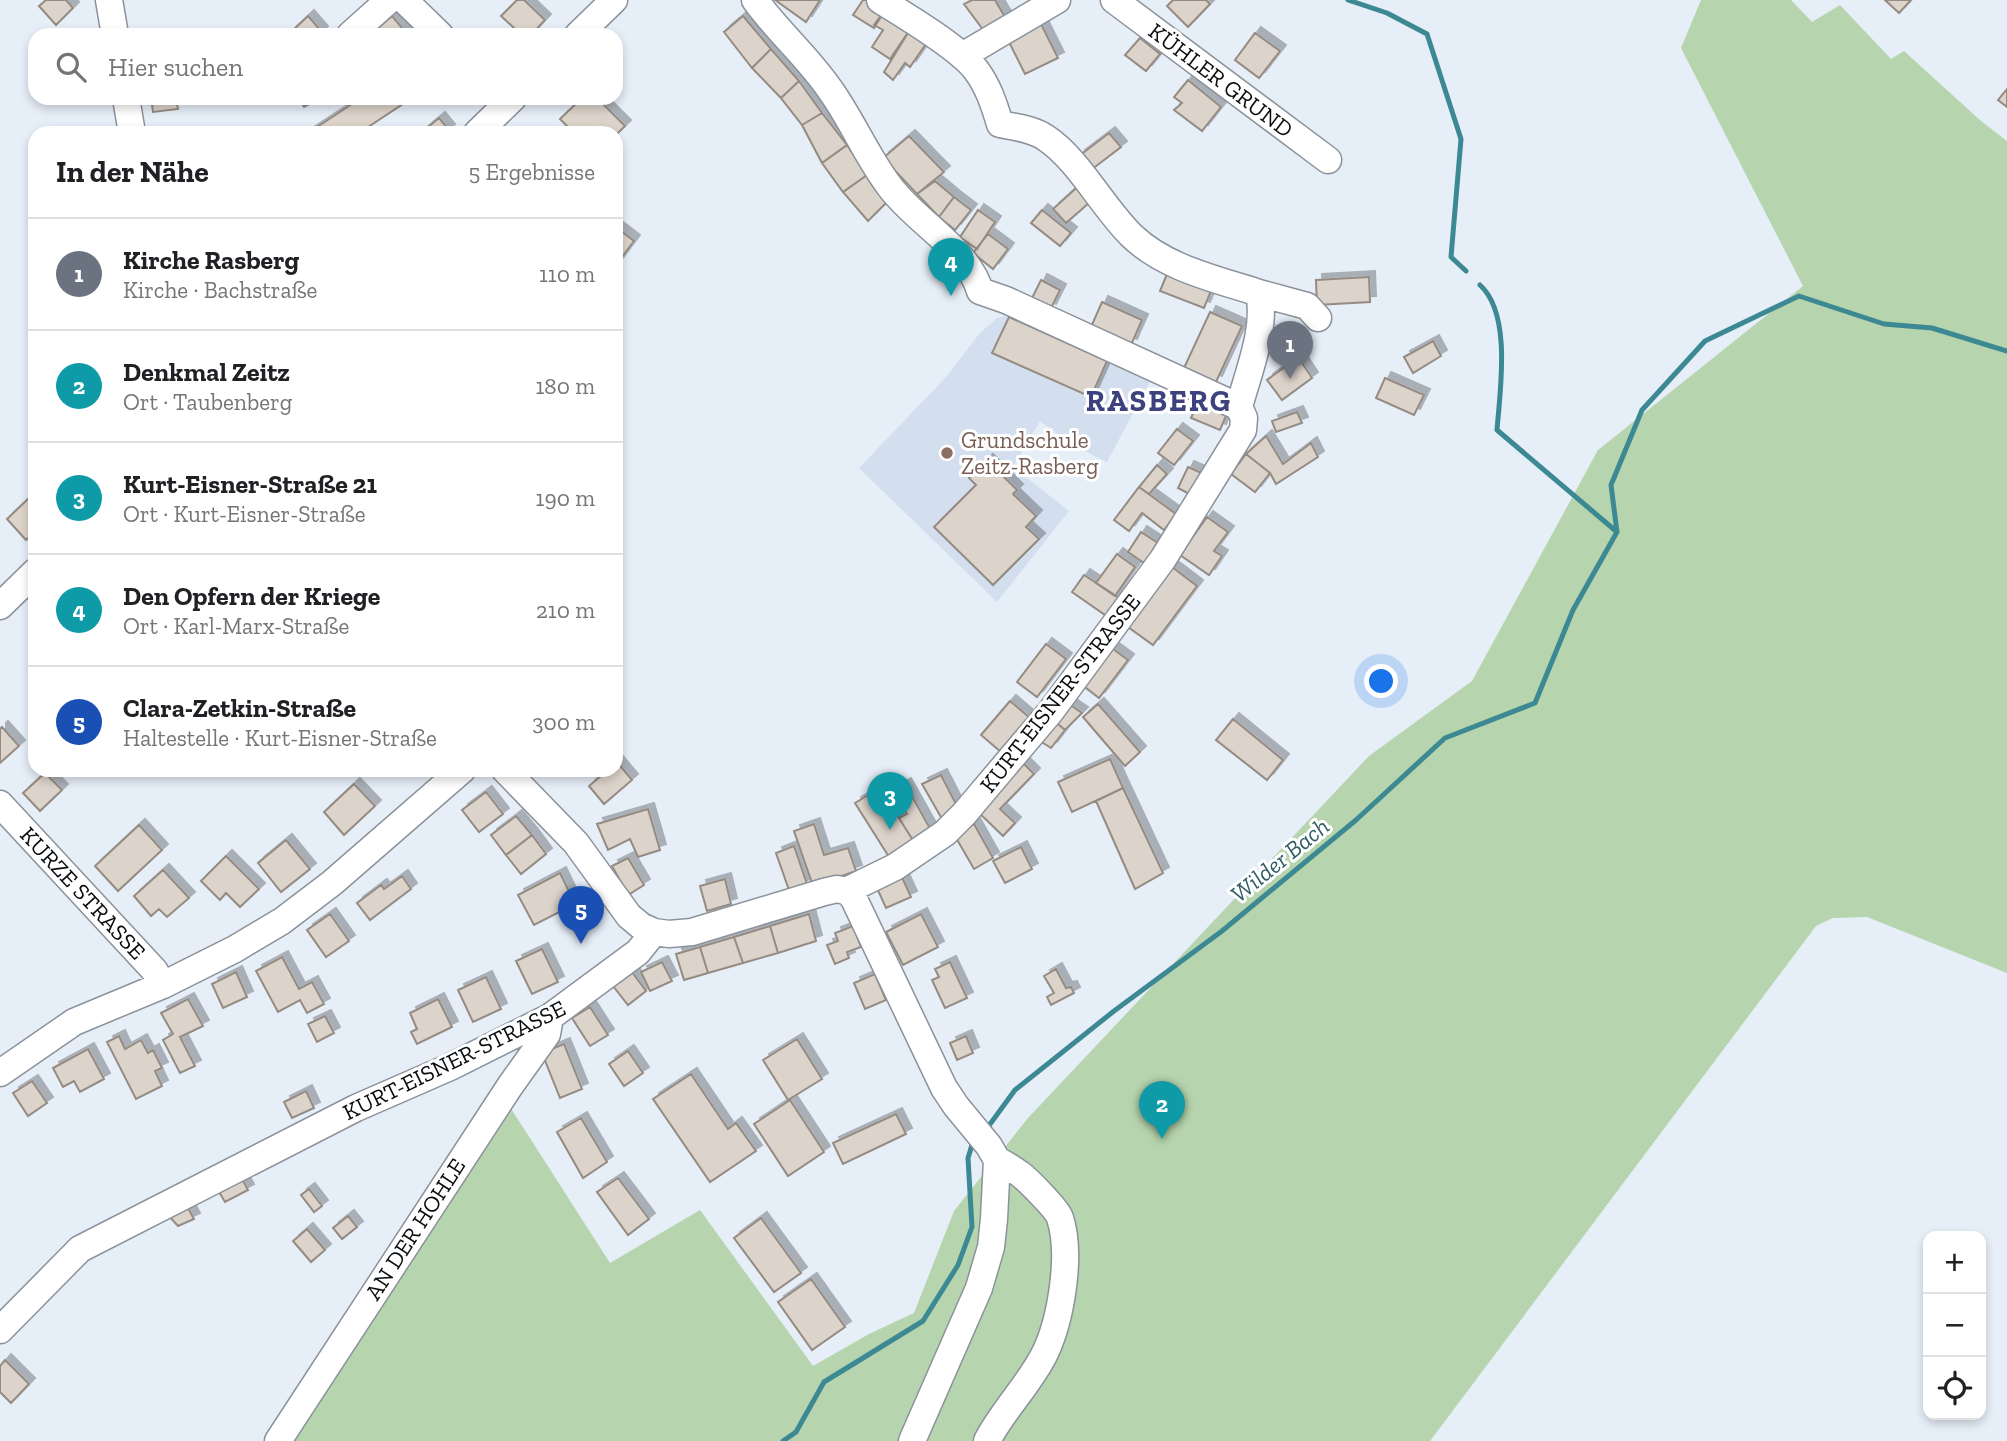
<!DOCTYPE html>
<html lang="de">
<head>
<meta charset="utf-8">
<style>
  body { margin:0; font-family:"Zilla Slab",serif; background:#f2f2f2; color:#202124 }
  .controls { position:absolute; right:21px; bottom:21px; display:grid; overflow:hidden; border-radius:14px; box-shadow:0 4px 10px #0003 }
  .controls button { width:63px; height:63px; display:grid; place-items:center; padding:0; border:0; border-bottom:2px solid #e0e0e0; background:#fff; color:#202124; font:35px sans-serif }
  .you { position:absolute; left:1382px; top:682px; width:24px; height:24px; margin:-18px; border:5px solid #fff; border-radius:50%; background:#1a73e8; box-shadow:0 0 0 10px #1a73e833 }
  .badge { display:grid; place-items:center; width:46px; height:46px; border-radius:50%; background:#4e54cb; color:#fff; font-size:23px; font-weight:700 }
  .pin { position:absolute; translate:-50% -58px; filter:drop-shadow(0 2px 4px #0008) }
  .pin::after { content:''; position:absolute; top:37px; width:24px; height:21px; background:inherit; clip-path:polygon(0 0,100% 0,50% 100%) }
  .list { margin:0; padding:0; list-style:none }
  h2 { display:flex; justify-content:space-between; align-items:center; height:91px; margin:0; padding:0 28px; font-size:30px }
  h2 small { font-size:23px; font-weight:400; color:#757577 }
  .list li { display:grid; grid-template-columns:46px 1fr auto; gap:21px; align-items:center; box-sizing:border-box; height:112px; padding:0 28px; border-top:2px solid #e0e0e0 }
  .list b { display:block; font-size:26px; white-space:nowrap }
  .list p { margin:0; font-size:23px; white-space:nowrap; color:#757577 }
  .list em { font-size:23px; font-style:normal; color:#757577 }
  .icon { flex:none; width:38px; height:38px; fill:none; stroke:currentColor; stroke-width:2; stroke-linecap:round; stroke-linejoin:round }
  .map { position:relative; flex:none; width:2007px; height:1441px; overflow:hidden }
  .search { position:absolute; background:#fff; box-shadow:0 4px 10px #0003; left:28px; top:28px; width:595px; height:77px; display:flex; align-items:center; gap:18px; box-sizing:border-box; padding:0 24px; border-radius:21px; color:#757577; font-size:26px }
  .panel { position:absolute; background:#fff; box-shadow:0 4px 10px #0003; left:28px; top:126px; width:595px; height:651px; border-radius:21px }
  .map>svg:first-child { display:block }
  .built { fill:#d3dfef }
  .green { fill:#b6d4ad }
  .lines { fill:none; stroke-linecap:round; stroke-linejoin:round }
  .stream { stroke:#3d8993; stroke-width:5 }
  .building { fill:#dcd3ca; stroke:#948b83; stroke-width:2; filter:url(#shadow) }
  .minor-casing { stroke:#8b929b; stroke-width:29 }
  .minor { stroke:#fff; stroke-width:26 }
  .education-dot { fill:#8d6e63; stroke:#fff; stroke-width:2.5 }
  .labels { text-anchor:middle; stroke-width:6; stroke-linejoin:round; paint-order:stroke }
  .street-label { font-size:23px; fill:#090c0f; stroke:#fff }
  .education-label { font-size:23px; fill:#785e54; stroke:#fff; text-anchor:start }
  .water-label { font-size:24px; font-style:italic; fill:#2e5d63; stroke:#fff }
  .district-label { font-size:30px; font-weight:bold; letter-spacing:2px; fill:#3b427e; stroke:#fff }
</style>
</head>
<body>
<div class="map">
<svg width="2007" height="1441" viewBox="0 0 2007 1441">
  <defs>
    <filter id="shadow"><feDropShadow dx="6" dy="-6" stdDeviation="0" flood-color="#0004"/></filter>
  </defs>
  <rect width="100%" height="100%" fill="#e6eef8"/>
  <path class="built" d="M1004,316L1150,381L1107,462L1070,444L1040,421L1013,467L1069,511L997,602L859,468L947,376L979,334L997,318Z"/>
  <path class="green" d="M1701,0H1791L1812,22L1840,5L1891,59L1904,51L1981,121L2007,141V973L1867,917L1833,918L1816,926L1430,1441H291L506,1101L610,1263L700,1210L813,1366L869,1334L914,1313L954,1211L1028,1118L1369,756L1472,681L1598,450L1803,286L1681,48Z"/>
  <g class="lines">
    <path class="stream" d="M1348,0L1387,13L1427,34L1461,139L1451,257L1466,271
      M1480,285C1512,314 1500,391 1497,430L1617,532
      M1617,532L1611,485L1642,410L1705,341L1799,296L1884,324L1932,328L2007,351
      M985,1131L1015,1090L1114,1011L1222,931L1356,820L1445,738L1535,703L1573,610L1617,532
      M783,1441L796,1432L824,1382L923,1321L958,1265L972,1227L968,1158L972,1145L976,1140"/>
  </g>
  <path class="building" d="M46,0H66L73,8L56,25L39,6Z
    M517,0H524L545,20L531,35H513L514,28L501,16Z
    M775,0H820L806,22Z
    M863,0H869L885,10L874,28L853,15Z
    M972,0H995L1005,17L984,31L964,4Z
    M1173,0H1206L1210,4L1188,27L1167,6Z
    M1885,0H1911L1899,13Z
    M885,10L911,28L890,59L872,47L883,30L874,25Z
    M308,16L322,32L318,35H294L291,32Z
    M392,16L408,35H370Z
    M743,16L771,49L752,68L724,32Z
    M1039,20L1058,58L1025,74L1006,36Z
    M911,28L930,38L910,67L905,63L893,80L884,72Z
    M1255,33L1280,51L1259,78L1235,60Z
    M1140,38L1160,54L1146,71L1125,55Z
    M771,49L799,81L781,98L752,68Z
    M1188,80L1221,107L1202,131L1174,110L1182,103L1174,97Z
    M799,81L822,113L802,125L781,98Z
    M2007,89V107L1998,100Z
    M151,98H176L178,109L153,112Z
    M299,98H321L304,107Z
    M361,98H412L359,133H308Z
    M582,98H597L625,126L616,135L574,133L560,119Z
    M822,113L847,145L822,163L802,125Z
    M439,118L449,130L445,133H421Z
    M1109,133L1121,147L1091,170L1079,156Z
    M909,136L944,172L917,194L883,158Z
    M847,145L867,175L843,192L822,163Z
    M867,175L890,199L868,221L843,192Z
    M935,181L954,197L939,217L917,194Z
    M1084,181L1097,196L1066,223L1053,209Z
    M954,197L971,210L955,230L939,217Z
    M978,210L995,222L977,249L960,237Z
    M1042,210L1071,233L1060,246L1031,223Z
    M616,227L634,241L616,265Z
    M988,234L1008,249L993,269L973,253Z
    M1167,274L1213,286L1204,308L1160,291Z
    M1369,277L1370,302L1317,305L1316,280Z
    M1041,280L1060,290L1050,310L1031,300Z
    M1102,302L1142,320L1131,345L1091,327Z
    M1210,312L1242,326L1216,382L1184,368Z
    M1009,317L1107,361L1091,397L992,353Z
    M1433,341L1441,356L1413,373L1404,357Z
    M1298,357L1312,378L1282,400L1267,380Z
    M1385,378L1424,395L1414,415L1376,398Z
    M1199,399L1228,411L1220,430L1191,418Z
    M1297,412L1302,423L1276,432L1272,421Z
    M1177,429L1193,441L1174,465L1158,453Z
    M1266,436L1283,464L1311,443L1318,457L1276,484L1270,473L1246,454Z
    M1246,454L1270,473L1255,492L1231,474Z
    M987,460L1017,490L1013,494L1036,516L1026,527L1039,539L993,585L934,527L976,485L969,478Z
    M1157,465L1167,474L1149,494L1139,487Z
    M1188,467L1206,475L1195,497L1178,488Z
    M1139,487L1176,514L1164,530L1142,513L1129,531L1114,520Z
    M29,498L35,503V532L26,540L7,519Z
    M1207,517L1228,532L1214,551L1222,556L1209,575L1180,555Z
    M1141,532L1158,543L1144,563L1128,552Z
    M1117,554L1135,567L1115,596L1096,583Z
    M1172,567L1197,586L1153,645L1128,627Z
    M1084,575L1121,599L1108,617L1072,592Z
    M1046,644L1066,659L1037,697L1017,682Z
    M1109,646L1128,660L1099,698L1081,684Z
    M1010,701L1030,718L1001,752L981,735Z
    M1066,702L1082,713L1065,730L1052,719Z
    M1098,704L1140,752L1125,766L1083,717Z
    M1052,719L1065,730L1051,748L1037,739Z
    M1233,719L1283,760L1267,780L1216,740Z
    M2,727L19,746L0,763V729Z
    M1110,759L1123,788L1072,812L1058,782Z
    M1020,760L1034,774L1000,809L1015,823L1003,836L974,808Z
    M617,762L632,780L604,804L589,786L608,770H616Z
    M45,773L62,790L40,811L23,793Z
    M941,775L959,810L942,819L922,784Z
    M354,784L375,806L344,835L324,812Z
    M905,784L932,832L914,842L899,818L907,814L891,792Z
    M880,788L914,842L889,857L855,803Z
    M1123,788L1163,873L1135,889L1096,801Z
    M486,792L503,814L479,832L462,810Z
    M648,809L660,850L638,857L630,839L608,850L597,824Z
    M516,816L532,835L506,855L491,835Z
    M814,824L824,855L848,848L856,871L813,886L794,831Z
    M974,824L993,858L974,869L955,836Z
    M139,825L162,850L118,891L95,866Z
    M532,835L546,854L521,874L506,855Z
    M286,840L310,869L281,892L258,863Z
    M794,846L807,884L789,890L776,853Z
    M1021,847L1032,869L1005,883L993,861Z
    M226,856L259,889L240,907L226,893L220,900L201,881Z
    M628,858L644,885L628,895L612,866Z
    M163,870L189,898L167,917L159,909L151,916L134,896Z
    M560,873L575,904L534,925L518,895Z
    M901,875L911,897L886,908L876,886Z
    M402,876L411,889L370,920L357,903L381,885L384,889Z
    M725,879L731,904L707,911L700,886Z
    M330,914L349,941L326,957L307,930Z
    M809,914L816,941L778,953L770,926Z
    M921,914L938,947L903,965L886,932Z
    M770,926L778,953L743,963L734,937Z
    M853,926L861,947L847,952L849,958L835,964L827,945L838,941L835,933Z
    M734,937L743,963L708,973L700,947Z
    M700,947L708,973L684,980L676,954Z
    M542,949L558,982L532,994L516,961Z
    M282,957L299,989L312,982L324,1004L307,1013L300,1000L278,1012L256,971Z
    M662,962L672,981L650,991L641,972Z
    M950,962L967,998L945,1008L932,980L939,977L935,969Z
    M1056,969L1066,988L1071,987L1074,993L1051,1005L1047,997L1054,993L1044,976Z
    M236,972L247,997L223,1008L212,984Z
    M632,972L646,991L628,1005L613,986Z
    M875,974L886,1000L865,1009L854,983Z
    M486,977L501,1009L473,1022L458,990Z
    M188,999L203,1026L180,1037L195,1066L180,1073L163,1040L173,1034L161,1013Z
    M438,999L452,1027L417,1044L411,1032L417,1029L410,1013Z
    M590,1007L608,1035L590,1046L572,1018Z
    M325,1016L334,1033L317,1042L308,1024Z
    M119,1036L125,1049L141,1040L148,1053L153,1050L162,1068L155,1071L162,1086L136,1099L107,1042Z
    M966,1036L973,1053L957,1060L950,1043Z
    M797,1039L822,1079L788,1100L763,1060Z
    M564,1044L582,1089L560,1098L542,1053Z
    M88,1049L104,1079L80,1092L74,1081L63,1087L53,1068Z
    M628,1051L643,1073L624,1086L609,1064Z
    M691,1074L728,1129L736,1123L756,1151L710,1182L653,1099Z
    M32,1081L47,1103L28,1116L13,1093Z
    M306,1091L314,1108L292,1118L284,1102Z
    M790,1100L824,1152L788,1176L754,1124Z
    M896,1114L906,1134L843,1164L833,1143Z
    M581,1118L607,1162L583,1178L557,1132Z
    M241,1177L248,1190L225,1202L218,1190Z
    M618,1178L649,1219L628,1235L597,1192Z
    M309,1189L322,1206L314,1212L301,1195Z
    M187,1206L194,1219L178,1226L168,1215Z
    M348,1216L357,1227L342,1239L333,1228Z
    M761,1218L801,1273L774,1292L734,1238Z
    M307,1229L325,1250L311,1262L293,1241Z
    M811,1279L845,1327L812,1350L778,1302Z
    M5,1360L29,1384L11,1403L0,1392V1366Z"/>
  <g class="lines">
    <defs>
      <path id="minor" d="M109,0L115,35
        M404,0L440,35
        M755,0C778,32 809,58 831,91C853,122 867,157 890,187C916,222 968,249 980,291L1006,300L1239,407
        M880,0C903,14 961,49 976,70C988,86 994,104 1000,124C1015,127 1033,129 1046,138C1079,160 1103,208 1132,236C1165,268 1216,279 1259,293C1267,328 1248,373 1239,407
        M1114,0L1328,160
        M350,35L389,0
        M578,35L614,0
        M962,56L1057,0
        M126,98L132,133
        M477,133L513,98
        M1259,293L1307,306L1318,318
        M0,606L35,572
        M505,770L576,843L629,916L641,926L654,932L669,934L692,932L824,892L837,889L846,891L895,867L945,833L964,814L1051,711L1163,559L1243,430L1244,418L1239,407
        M0,804L154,970L163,985
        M846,891L853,897L944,1088L956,1106L989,1146L997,1160L994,1219L991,1247L979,1288L912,1441
        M0,1073L74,1022L163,985L235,949L282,921L332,883L462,770
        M0,1330L80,1249L356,1108L450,1067L550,1017L638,952L654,932
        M278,1441L510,1086L547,1034L550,1017
        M987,1441C1003,1410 1028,1386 1044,1355C1061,1321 1072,1255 1060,1218C1057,1209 1028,1180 1020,1174C1013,1169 1005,1164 997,1160"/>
    </defs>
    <use href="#minor" class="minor-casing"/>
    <use href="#minor" class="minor"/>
  </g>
  <circle class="education-dot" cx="947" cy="453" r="7"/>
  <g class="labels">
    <g class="street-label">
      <text transform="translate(1221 80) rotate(37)" y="8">KÜHLER GRUND</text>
      <text transform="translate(1060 693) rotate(-52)" y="8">KURT-EISNER-STRASSE</text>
      <text transform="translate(83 893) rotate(47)" y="8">KURZE STRASSE</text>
      <text transform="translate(454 1060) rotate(-26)" y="8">KURT-EISNER-STRASSE</text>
      <text transform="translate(415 1229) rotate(-57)" y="8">AN DER HOHLE</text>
    </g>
    <g class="education-label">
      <text x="961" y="448">Grundschule<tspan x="961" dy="26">Zeitz-Rasberg</tspan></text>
    </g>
    <g class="water-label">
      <text transform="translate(1280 860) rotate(-39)" y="8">Wilder Bach</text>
    </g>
    <g class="district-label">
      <text x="1159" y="411">RASBERG</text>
    </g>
  </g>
</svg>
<div class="controls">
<button>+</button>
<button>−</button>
<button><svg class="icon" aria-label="locate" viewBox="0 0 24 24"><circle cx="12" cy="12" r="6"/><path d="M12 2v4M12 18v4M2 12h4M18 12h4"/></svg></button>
</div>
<div class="you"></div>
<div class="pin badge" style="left:1290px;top:379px;background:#6b7280">1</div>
<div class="pin badge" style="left:1162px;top:1139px;background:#0f9aa8">2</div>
<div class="pin badge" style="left:890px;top:830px;background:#0f9aa8">3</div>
<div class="pin badge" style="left:951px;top:296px;background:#0f9aa8">4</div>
<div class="pin badge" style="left:581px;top:944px;background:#1a4fb4">5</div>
<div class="search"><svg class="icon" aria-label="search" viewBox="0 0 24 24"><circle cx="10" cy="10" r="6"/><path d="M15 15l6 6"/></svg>Hier suchen</div>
<section class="panel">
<h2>In der Nähe<small>5 Ergebnisse</small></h2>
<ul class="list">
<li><span class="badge" style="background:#6b7280">1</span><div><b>Kirche Rasberg</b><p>Kirche · Bachstraße</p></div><em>110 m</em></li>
<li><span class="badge" style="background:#0f9aa8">2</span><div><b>Denkmal Zeitz</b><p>Ort · Taubenberg</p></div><em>180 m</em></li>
<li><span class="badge" style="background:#0f9aa8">3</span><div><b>Kurt-Eisner-Straße 21</b><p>Ort · Kurt-Eisner-Straße</p></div><em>190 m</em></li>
<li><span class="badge" style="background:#0f9aa8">4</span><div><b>Den Opfern der Kriege</b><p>Ort · Karl-Marx-Straße</p></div><em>210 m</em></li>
<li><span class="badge" style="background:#1a4fb4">5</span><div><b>Clara-Zetkin-Straße</b><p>Haltestelle · Kurt-Eisner-Straße</p></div><em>300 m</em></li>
</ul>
</section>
</div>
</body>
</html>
